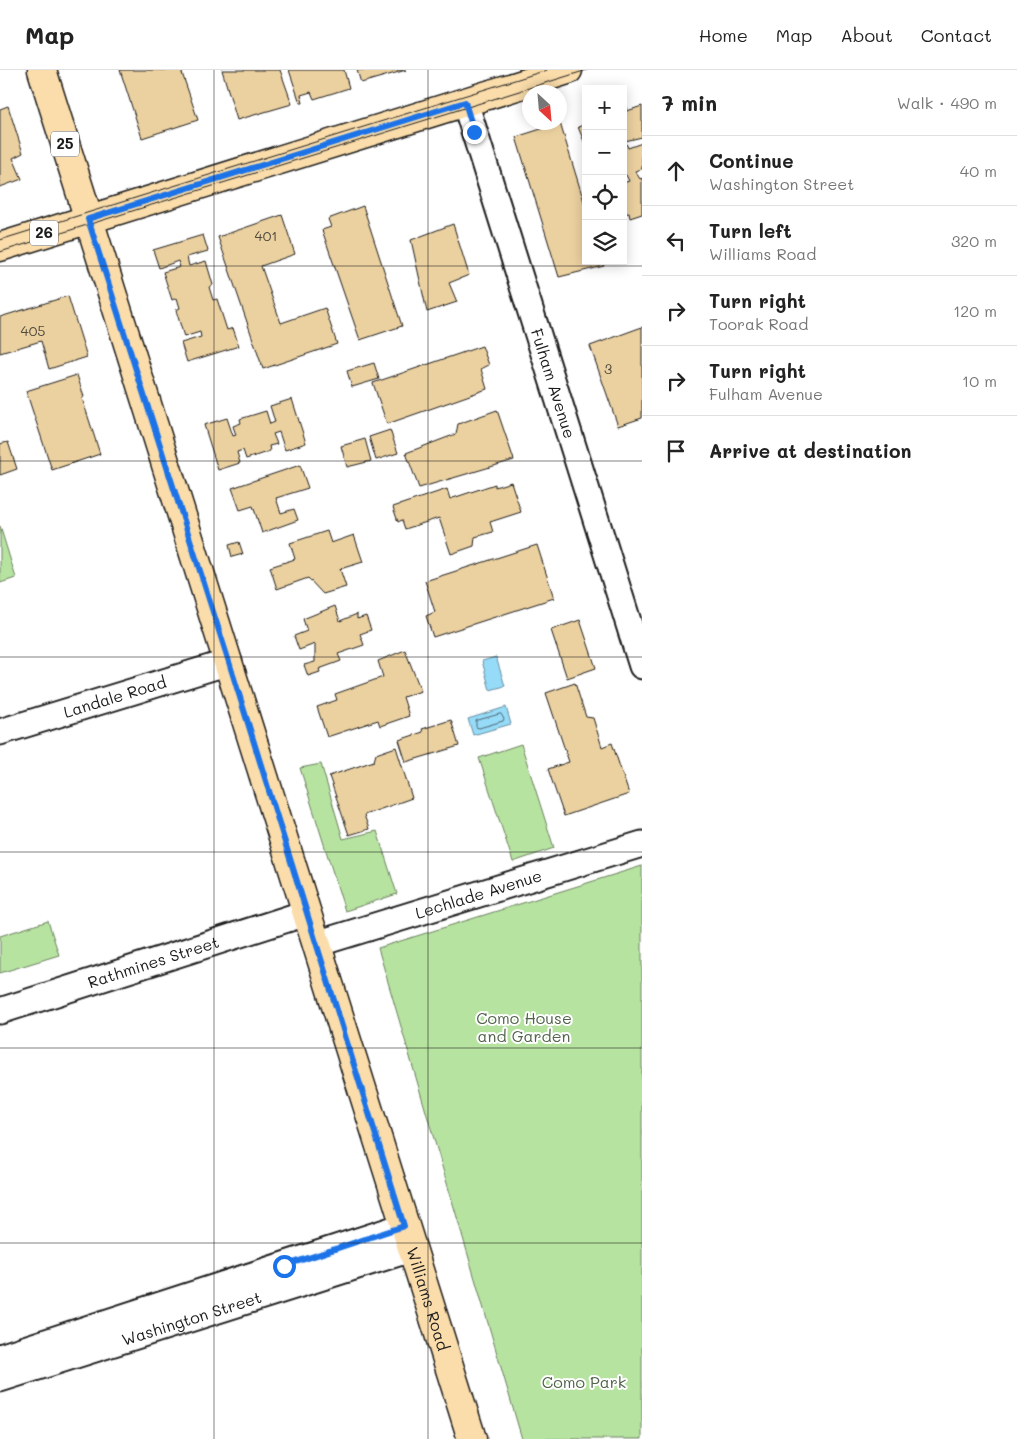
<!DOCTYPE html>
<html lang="en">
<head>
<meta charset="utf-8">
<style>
  body { margin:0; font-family:Mali,sans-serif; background:#f6f6f6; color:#222 }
  .controls { position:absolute; right:15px; top:15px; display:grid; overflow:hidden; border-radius:0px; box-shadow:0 2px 12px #0003 }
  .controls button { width:45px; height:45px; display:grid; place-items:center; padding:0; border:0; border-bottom:1px solid #e0e0e0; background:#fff; color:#222; font:25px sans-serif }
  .compass { position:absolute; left:522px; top:15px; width:45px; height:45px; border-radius:50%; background:#fff; box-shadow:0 2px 12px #0003; rotate:154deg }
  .stop { position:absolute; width:15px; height:15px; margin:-11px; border:4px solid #1a73e8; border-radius:50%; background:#fff }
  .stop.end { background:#1a73e8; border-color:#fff; box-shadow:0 1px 5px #0008 }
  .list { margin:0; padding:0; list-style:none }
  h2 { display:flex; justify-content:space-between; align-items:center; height:65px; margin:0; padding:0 20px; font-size:21px }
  h2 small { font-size:16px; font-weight:400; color:#767676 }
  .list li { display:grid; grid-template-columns:32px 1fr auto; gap:15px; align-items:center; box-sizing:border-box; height:70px; padding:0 20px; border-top:1px solid #e0e0e0 }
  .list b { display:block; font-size:19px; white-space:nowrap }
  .list p { margin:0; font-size:16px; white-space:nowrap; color:#767676 }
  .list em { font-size:16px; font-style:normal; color:#767676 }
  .icon { flex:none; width:28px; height:28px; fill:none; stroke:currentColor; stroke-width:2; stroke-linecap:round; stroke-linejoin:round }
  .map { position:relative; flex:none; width:642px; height:1369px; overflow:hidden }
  header { display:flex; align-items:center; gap:30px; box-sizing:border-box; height:70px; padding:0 25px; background:#fff; border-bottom:1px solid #e0e0e0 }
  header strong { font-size:24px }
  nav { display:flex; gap:28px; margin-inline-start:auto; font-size:18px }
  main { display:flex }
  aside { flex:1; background:#fff }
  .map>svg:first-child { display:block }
  .green { fill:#b7e3a1; stroke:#6a805e }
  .water { fill:#96dbf8; stroke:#658fa0 }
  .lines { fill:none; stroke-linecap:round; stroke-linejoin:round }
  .shore { stroke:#4d6874; stroke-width:1 }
  .building { fill:#ecd1a0; stroke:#1c1c1c }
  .minor-casing { stroke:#1c1c1c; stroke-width:29 }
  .major-casing { stroke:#1c1c1c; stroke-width:31 }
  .minor { stroke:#fff; stroke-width:25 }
  .major { stroke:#fbddab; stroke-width:28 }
  .tram { stroke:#1c1c1c; stroke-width:1 }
  .route { stroke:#1a73e8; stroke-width:6 }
  .grid { fill:none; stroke:#1c1c1c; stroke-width:1; stroke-opacity:0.55 }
  .labels { text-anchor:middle; stroke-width:4; stroke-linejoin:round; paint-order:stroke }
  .number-label { font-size:14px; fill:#50493d }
  .shield { fill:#fff; stroke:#606060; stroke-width:1 }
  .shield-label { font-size:15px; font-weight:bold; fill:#1c1c1c }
  .street-label { font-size:16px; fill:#1c1c1c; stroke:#fff }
  .park-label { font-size:16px; fill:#52624b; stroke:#fff }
</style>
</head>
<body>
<header>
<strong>Map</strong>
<nav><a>Home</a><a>Map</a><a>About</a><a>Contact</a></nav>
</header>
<main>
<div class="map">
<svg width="642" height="1369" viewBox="0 0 642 1369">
  <rect width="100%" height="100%" fill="#fff"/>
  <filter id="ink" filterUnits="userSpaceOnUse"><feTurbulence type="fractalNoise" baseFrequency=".02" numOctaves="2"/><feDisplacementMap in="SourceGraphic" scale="10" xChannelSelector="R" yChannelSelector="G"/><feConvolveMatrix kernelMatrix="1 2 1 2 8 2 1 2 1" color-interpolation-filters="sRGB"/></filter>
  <g filter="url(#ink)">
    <path class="green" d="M0,456L16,508L0,513Z
      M521,674L554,778L513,792L479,688Z
      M321,694L343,769L377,761L397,824L345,841L300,698Z
      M642,796V1369H522L378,878Z
      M48,851L59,885L0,903V866Z"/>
    <path class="water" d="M496,587L505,616L490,620L482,591Z
      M506,637L511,654L473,665L468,649Z"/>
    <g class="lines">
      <path class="shore" d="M501,644L504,649L503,651L479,658L476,657V651Z"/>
    </g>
    <path class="building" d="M120,0H181L198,50L142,68Z
      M222,0H280L292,34L237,50Z
      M289,0H344L349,18L314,29L311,22L301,25L303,33H300Z
      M357,0H406L361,13Z
      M625,34L627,41L642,36V67L625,71L628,78L642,73V99L635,101L640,109L642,108V144L630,148L629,143L623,144V113L629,111L626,105L623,106V35Z
      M8,36L23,83L13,88L22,109L0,117V39Z
      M560,53L586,138V191H602L604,196L559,207L516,67Z
      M586,54V76L578,57Z
      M363,136L402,256L360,270L322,160L331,157L328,149Z
      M282,145L295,184L261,196L281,253L325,238L337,274L263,299L218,167Z
      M453,154L469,205L449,213L457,232L427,242L411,170Z
      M203,165L208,181L187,187L189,196L206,191L213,215L209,217L213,230L217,229L227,260L233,258L239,276L187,292L181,273L201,267L200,262L184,267L176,240L180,238L177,228L172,230L163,202L180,197L178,191L159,198L153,180Z
      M68,226L87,287L49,299L41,271L0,283V247Z
      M642,257V348L618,356L590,276Z
      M482,276L489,295L481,299L487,319L387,354L373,313Z
      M374,293L379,309L352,317L347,301Z
      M77,305L84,327L82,328L100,384L52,400L26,321Z
      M292,329L306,373L285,380L279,362L273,364L277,374L269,376L270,381L246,389L243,380L237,382L240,393L218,400L204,355L227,348L233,366L236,365L233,356L241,353L240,349L266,341L270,354L275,352L270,336Z
      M497,340L514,390L419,418L406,383L456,364L458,354Z
      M390,360L398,383L376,390L369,367Z
      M365,369L371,391L347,397L341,376Z
      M8,372L17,399L0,405V374Z
      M300,395L308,418L276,428L281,443L294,439L298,450L262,463L253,436L240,440L232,418Z
      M511,412L521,442L490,452L493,462L475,467L474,476L451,484L439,448L405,459L402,450L398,452L393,437L447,419L450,429L495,414V417Z
      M327,461L331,473L354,465L363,492L340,499L346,517L323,524L308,508L277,519L270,497L295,489L290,473Z
      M239,472L243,484L232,487L229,475Z
      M537,475L554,528L433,567L426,546L435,542L425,511Z
      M335,536L340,551L357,544V549L366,546L371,560L360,564L364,575L338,584L341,591L319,599L320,602L308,606L304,595L315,592V574L299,580L294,566L307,561L303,549Z
      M580,550L596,598L567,608L551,560Z
      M405,580L421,621L403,627L409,646L380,656L378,650L327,667L317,637L337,630L335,624L383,607L378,591Z
      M575,613L586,647L593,648L602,677L612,673L629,724L564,746L548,699L569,692L546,623Z
      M451,650L459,676L406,692L399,670L423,662L422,659Z
      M396,677L412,728L364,745L369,759L349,765L329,706L374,691L376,684Z"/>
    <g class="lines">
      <defs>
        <g id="minor">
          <path id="s1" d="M465,32L642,596"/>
          <path id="s2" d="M0,662L229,592"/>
          <path id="s3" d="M316,874L642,774"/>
          <path id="s4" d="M0,941L306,843"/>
          <path d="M0,1287L404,1156"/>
          <path id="s5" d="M0,1309L411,1179"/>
        </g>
        <g id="major">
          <path id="s6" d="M42,0L472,1369"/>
          <path d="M0,177L568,0"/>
        </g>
      </defs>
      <use href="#minor" class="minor-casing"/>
      <use href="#major" class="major-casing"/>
      <use href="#minor" class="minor"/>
      <use href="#major" class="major"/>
      <path class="tram" d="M0,170L547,0
        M0,182L587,0"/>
    </g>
  </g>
  <g class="lines" filter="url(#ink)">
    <path class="route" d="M284,1196L404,1156L229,592L88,149L465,32L474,62"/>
  </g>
  <path class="grid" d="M214,0V1369M428,0V1369M0,196H642M0,391H642M0,587H642M0,782H642M0,978H642M0,1173H642"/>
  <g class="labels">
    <g class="number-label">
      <text x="266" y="171">401</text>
      <text x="33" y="266">405</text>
      <text x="608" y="304">3</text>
    </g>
    <g class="shield">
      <rect x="51" y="61.5" width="28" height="25" rx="4"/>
      <rect x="30" y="150.5" width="28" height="25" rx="4"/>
    </g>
    <g class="shield-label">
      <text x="65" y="79">25</text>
      <text x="44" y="168">26</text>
    </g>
    <g class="street-label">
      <text dy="6" stroke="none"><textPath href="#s1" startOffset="295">Fulham Avenue</textPath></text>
      <text dy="6" stroke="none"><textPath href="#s2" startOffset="120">Landale Road</textPath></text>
      <text dy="6" stroke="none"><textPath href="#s3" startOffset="170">Lechlade Avenue</textPath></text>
      <text dy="6" stroke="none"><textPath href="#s4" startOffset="161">Rathmines Street</textPath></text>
      <text dy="6" stroke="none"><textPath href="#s6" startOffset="1288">Williams Road</textPath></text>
      <text dy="6" stroke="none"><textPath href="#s5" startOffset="201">Washington Street</textPath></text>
    </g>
    <g class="park-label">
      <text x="524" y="954">Como House<tspan x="524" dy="18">and Garden</tspan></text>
      <text x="584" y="1318">Como Park</text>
    </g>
  </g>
</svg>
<div class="controls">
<button>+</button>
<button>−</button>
<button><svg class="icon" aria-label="locate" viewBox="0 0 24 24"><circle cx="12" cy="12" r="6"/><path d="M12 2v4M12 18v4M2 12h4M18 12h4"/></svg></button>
<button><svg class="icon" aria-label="layers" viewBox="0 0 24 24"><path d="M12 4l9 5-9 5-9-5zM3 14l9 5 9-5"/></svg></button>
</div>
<svg class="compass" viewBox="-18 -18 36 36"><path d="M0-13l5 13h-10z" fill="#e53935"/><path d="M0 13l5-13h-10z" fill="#767676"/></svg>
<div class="stop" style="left:284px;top:1196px"></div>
<div class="stop end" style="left:474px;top:62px"></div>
</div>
<aside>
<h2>7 min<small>Walk · 490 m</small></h2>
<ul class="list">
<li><svg class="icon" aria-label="ahead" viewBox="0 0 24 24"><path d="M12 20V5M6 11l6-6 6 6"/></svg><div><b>Continue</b><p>Washington Street</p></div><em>40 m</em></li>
<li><svg class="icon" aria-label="left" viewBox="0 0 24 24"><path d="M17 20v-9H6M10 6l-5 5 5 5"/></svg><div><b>Turn left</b><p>Williams Road</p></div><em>320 m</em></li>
<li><svg class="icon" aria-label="right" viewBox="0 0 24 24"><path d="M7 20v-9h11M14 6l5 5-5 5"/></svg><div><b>Turn right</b><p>Toorak Road</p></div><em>120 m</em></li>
<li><svg class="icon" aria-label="right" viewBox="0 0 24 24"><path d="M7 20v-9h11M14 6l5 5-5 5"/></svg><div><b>Turn right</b><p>Fulham Avenue</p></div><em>10 m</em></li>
<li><svg class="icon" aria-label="arrive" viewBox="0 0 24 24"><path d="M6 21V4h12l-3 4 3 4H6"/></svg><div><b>Arrive at destination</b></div></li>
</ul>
</aside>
</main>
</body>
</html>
